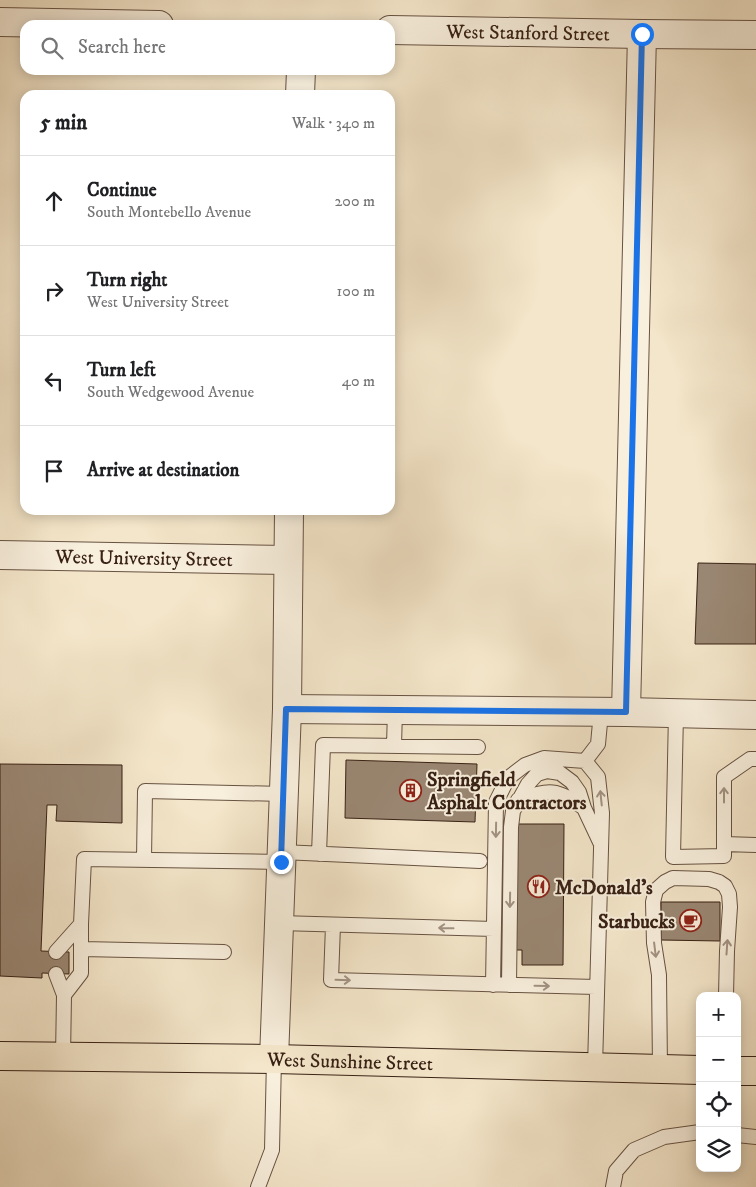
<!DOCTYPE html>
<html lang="en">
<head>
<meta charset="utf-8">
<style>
  body { margin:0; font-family:"IM FELL DW Pica",serif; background:#f6f6f6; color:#202124 }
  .controls { position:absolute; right:15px; bottom:15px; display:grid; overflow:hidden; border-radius:10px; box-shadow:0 2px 12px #0003 }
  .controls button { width:45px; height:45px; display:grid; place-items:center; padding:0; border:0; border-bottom:1px solid #e0e0e0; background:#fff; color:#202124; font:25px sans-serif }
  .stop { position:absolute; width:15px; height:15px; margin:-11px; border:4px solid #1a73e8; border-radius:50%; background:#fff }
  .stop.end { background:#1a73e8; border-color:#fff; box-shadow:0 1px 5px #0008 }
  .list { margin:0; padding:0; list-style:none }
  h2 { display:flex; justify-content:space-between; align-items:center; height:65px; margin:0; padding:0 20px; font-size:21px }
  h2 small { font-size:16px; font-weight:400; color:#757577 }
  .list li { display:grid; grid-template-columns:32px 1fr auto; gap:15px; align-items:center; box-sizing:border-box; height:90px; padding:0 20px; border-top:1px solid #e0e0e0 }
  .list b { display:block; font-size:19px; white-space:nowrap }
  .list p { margin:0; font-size:16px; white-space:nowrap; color:#757577 }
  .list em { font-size:16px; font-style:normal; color:#757577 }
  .icon { flex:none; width:28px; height:28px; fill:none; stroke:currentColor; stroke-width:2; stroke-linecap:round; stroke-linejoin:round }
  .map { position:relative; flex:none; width:756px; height:1187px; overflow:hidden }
  .search { position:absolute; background:#fff; box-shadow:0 2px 12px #0003; left:20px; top:20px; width:375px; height:55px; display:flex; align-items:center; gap:12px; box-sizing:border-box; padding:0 18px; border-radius:15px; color:#757577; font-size:19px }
  .panel { position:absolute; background:#fff; box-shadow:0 2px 12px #0003; left:20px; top:90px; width:375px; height:425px; border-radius:15px }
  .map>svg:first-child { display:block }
  .building { fill:#9a8773; stroke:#382115 }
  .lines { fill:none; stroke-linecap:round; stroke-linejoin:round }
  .service-casing { stroke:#675242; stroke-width:16 }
  .minor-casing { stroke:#675242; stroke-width:30 }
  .primary-casing { stroke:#382115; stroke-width:30 }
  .service { stroke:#f8efdd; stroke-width:14 }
  .minor { stroke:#f8efdd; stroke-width:28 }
  .primary { stroke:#f4e6ca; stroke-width:28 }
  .oneway { stroke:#a29283 }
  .route { stroke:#1a73e8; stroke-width:6 }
  .labels { text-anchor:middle; stroke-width:4; stroke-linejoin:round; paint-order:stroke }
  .street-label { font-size:20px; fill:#382115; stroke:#f8efdd }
  .poi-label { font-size:20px; font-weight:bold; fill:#382115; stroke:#f8efdd; text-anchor:start }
</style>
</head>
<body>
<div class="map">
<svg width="756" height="1187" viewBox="0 0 756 1187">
  <rect width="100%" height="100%" fill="#f4e6ca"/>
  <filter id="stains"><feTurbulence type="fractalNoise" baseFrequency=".004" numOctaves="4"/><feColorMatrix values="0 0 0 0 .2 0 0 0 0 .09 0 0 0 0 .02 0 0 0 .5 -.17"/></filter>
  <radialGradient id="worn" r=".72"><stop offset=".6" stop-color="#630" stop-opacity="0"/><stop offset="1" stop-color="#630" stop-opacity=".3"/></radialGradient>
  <path class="building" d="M698,563L756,564V644H695Z
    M346,760L477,764L475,822L345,818Z
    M0,764L122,765V823L56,821L57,805H47L41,951L69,952V974L42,973V978L0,976Z
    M516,824H564L563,965H522V950H515Z
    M661,902H720V941L661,940Z"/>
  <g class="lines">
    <defs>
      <path id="service" d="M676,713L673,857L724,856V844L756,845
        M394,746L395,710
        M585,761L598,744L601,712
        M518,800C551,789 555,788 584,808
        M724,844V777L750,759H756
        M282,852L480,861
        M319,854L323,745L478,747
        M144,860L145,791L283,794
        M279,923L494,929
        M333,925L331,980L596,987
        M82,949L224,952
        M56,952L81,924
        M56,974L64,995
        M493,985L496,802L508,778L525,765L544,758L585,761L598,777L602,813L595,1067
        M509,985L511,827L513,811L528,784L537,774L547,771L560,773L572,782L579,792L584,808L600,842
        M63,1057L64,995L81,973V924L84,859L281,862
        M660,1069L659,975L654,943L653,902L656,890L665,882L673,878L709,879L719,882L725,886L729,894L730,907L727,951L726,996
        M737,1135L756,1137
        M258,1187L272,1150L274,1059
        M613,1187L616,1171L634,1150L664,1137L700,1132"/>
      <g id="minor">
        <path d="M0,22L159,25"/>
        <path id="s1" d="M390,30L642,34L756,35"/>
        <path d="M300,95L301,70"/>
        <path id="s2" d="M0,555L288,560"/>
        <path d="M287,709L626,712L756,715"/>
        <path d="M626,712L642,34"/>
        <path d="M274,1059L287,709L289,510"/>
      </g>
      <g id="primary">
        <path id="s3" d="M0,1056L274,1059L700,1070"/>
        <path d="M737,1071H756"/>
      </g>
    </defs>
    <use href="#service" class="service-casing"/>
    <use href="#minor" class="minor-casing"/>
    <use href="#primary" class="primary-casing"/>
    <use href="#service" class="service"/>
    <use href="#minor" class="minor"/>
    <use href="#primary" class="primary"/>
  </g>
  <defs><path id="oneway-shaft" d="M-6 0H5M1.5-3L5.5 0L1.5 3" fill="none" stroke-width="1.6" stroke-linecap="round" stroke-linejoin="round" transform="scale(1.25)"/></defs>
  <g class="oneway">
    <use href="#oneway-shaft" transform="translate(724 795) rotate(-90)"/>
    <use href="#oneway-shaft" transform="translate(601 798) rotate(-96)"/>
    <use href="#oneway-shaft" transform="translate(496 830) rotate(91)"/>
    <use href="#oneway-shaft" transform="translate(510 900) rotate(91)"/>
    <use href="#oneway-shaft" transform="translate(446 928) rotate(-179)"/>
    <use href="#oneway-shaft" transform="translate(727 947) rotate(-86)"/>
    <use href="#oneway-shaft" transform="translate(655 950) rotate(83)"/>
    <use href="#oneway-shaft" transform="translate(343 980) rotate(2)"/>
    <use href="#oneway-shaft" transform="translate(542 986) rotate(1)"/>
  </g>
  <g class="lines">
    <path class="route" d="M281,862L286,709L626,712L642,34"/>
  </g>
  <defs>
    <symbol id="building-ring" viewBox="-11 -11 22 22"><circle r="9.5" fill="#f8efdd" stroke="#8f2418" stroke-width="1.5"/><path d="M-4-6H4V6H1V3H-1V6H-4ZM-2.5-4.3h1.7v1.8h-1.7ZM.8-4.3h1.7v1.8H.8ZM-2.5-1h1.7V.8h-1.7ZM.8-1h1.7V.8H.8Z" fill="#8f2418"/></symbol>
    <symbol id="restaurant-ring" viewBox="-11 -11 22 22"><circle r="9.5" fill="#f8efdd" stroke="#8f2418" stroke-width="1.5"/><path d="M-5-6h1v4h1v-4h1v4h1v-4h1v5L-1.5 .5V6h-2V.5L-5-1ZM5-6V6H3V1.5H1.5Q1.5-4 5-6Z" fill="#8f2418"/></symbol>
    <symbol id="cafe-ring" viewBox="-11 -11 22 22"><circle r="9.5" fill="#f8efdd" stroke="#8f2418" stroke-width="1.5"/><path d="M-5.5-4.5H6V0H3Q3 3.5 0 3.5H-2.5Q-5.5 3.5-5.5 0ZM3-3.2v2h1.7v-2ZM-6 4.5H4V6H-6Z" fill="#8f2418"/></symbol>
  </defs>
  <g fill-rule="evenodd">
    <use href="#building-ring" x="398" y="778" width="25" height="25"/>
    <use href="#restaurant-ring" x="526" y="874" width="25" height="25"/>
    <use href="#cafe-ring" x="678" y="908" width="25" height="25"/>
  </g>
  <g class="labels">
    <g class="street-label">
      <text dy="7" stroke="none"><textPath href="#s1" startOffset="138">West Stanford Street</textPath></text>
      <text dy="7" stroke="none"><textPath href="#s2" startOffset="144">West University Street</textPath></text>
      <text dy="7" stroke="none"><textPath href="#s3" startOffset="350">West Sunshine Street</textPath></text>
    </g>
    <g class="poi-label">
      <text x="427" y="786">Springfield<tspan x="427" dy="23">Asphalt Contractors</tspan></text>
      <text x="555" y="894">McDonald's</text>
      <text x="675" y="928" text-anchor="end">Starbucks</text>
    </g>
  </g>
  <rect width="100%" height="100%" filter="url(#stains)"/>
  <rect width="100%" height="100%" fill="url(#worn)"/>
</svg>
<div class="controls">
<button>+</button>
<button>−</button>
<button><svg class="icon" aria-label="locate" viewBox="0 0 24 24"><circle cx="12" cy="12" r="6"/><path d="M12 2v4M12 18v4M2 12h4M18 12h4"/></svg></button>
<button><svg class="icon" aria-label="layers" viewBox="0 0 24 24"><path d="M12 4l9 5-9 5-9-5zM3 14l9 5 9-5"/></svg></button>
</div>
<div class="stop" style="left:642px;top:34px"></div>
<div class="stop end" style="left:281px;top:862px"></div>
<div class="search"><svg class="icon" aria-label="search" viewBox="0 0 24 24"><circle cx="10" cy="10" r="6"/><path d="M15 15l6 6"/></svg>Search here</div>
<section class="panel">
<h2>5 min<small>Walk · 340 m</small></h2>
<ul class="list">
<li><svg class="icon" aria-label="ahead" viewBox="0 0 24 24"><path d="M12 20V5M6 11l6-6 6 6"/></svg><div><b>Continue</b><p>South Montebello Avenue</p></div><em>200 m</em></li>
<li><svg class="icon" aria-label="right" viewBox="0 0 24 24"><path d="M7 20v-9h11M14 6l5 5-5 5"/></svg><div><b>Turn right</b><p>West University Street</p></div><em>100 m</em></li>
<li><svg class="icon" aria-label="left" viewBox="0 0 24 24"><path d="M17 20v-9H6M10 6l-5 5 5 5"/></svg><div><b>Turn left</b><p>South Wedgewood Avenue</p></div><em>40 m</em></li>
<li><svg class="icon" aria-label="arrive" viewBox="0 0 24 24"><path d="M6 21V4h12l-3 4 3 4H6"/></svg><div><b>Arrive at destination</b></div></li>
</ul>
</section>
</div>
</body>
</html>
